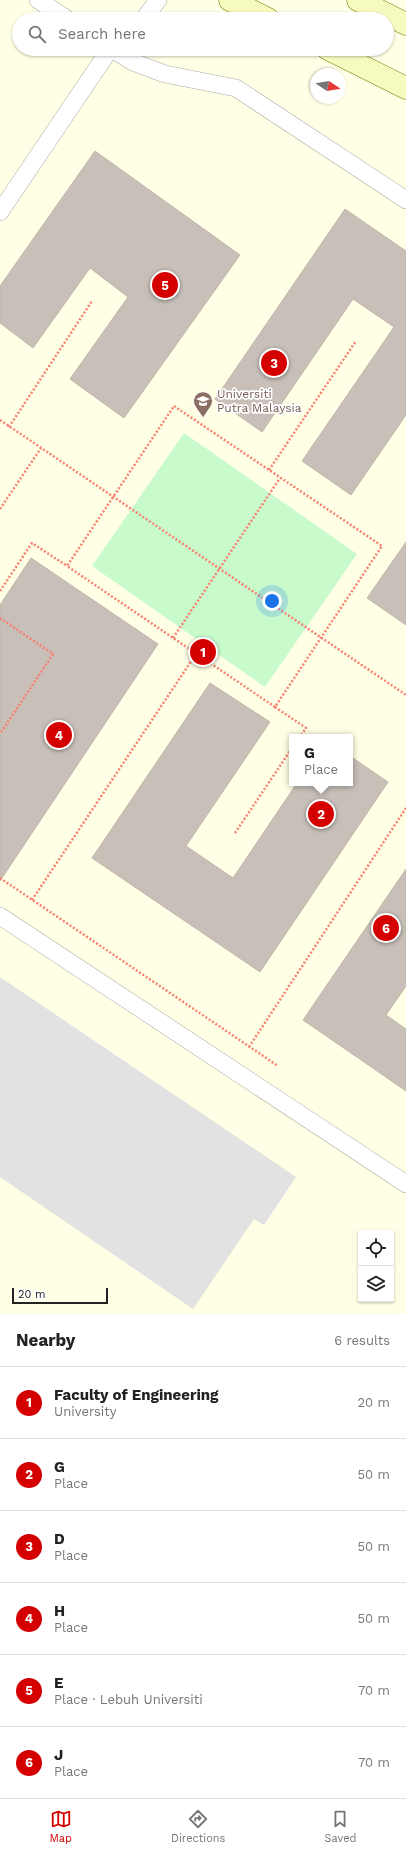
<!DOCTYPE html>
<html lang="en">
<head>
<meta charset="utf-8">
<style>
  body { margin:0; font-family:"Work Sans",sans-serif; background:#f2f2f2; color:#222 }
  .controls { position:absolute; right:12px; bottom:12px; display:grid; overflow:hidden; border-radius:0px; box-shadow:0 1px 3px #0004 }
  .controls button { width:36px; height:36px; display:grid; place-items:center; padding:0; border:0; border-bottom:1px solid #e0e0e0; background:#fff; color:#222; font:20px sans-serif }
  .compass { position:absolute; left:310px; top:68px; width:36px; height:36px; border-radius:50%; background:#fff; box-shadow:0 1px 3px #0004; rotate:102deg }
  .scale { position:absolute; left:12px; bottom:10px; width:96px; box-sizing:border-box; padding-left:4px; border:2px solid #222; border-top:0; font-size:11px; line-height:14px; white-space:nowrap; color:#222; -webkit-text-stroke:3px #fff; paint-order:stroke }
  .you { position:absolute; left:272px; top:601px; width:14px; height:14px; margin:-10px; border:3px solid #fff; border-radius:50%; background:#1a73e8; box-shadow:0 0 0 6px #1a73e833 }
  .badge { display:grid; place-items:center; width:26px; height:26px; border-radius:50%; background:#d40000; color:#fff; font-size:13px; font-weight:700 }
  .pin { position:absolute; translate:-50% -50%; border:2px solid #fff; box-shadow:0 1px 4px #0006 }
  .popup { position:absolute; left:289px; top:734px; width:64px; height:52px; box-sizing:border-box; display:grid; place-content:center; border-radius:0px; background:#fff; filter:drop-shadow(0 1px 3px #0005); font-size:13px; white-space:nowrap; color:#767676 }
  .popup b { font-size:15px; color:#222 }
  .popup::after { content:''; position:absolute; left:50%; top:100%; margin-left:-8px; border:8px solid transparent; border-top-color:#fff }
  .list { margin:0; padding:0; list-style:none }
  h2 { display:flex; justify-content:space-between; align-items:center; height:52px; margin:0; padding:0 16px; font-size:17px }
  h2 small { font-size:13px; font-weight:400; color:#767676 }
  .list li { display:grid; grid-template-columns:26px 1fr auto; gap:12px; align-items:center; box-sizing:border-box; height:72px; padding:0 16px; border-top:1px solid #e0e0e0 }
  .list b { display:block; font-size:15px; white-space:nowrap }
  .list p { margin:0; font-size:13px; white-space:nowrap; color:#767676 }
  .list em { font-size:13px; font-style:normal; color:#767676 }
  .icon { flex:none; width:22px; height:22px; fill:none; stroke:currentColor; stroke-width:2; stroke-linecap:round; stroke-linejoin:round }
  .map { position:relative; flex:none; width:406px; height:1314px; overflow:hidden }
  .search { position:absolute; background:#fff; box-shadow:0 1px 3px #0004; left:12px; right:12px; top:12px; height:44px; display:flex; align-items:center; gap:10px; box-sizing:border-box; padding:0 14px; border-radius:22px; color:#767676; font-size:15px }
  .sheet { height:484px; background:#fff }
  nav { display:flex; justify-content:space-around; align-items:center; box-sizing:border-box; height:56px; border-top:1px solid #e0e0e0; background:#fff; font-size:11px; color:#767676 }
  nav a { display:grid; justify-items:center; gap:2px }
  nav .on { color:#d40000 }
  .map>svg:first-child { display:block }
  .education { fill:#ffffe5; fill-rule:evenodd }
  .park { fill:#c8facc }
  .parking { fill:#e2e2e2 }
  .building { fill:#c7bfb8; stroke:#c4b6ab }
  .lines { fill:none; stroke-linecap:round; stroke-linejoin:round }
  .lane-casing { stroke:#a9a9a9; stroke-width:18 }
  .secondary-casing { stroke:#707d05; stroke-width:23 }
  .path { stroke:#fa8072; stroke-width:2.5; stroke-dasharray:2 2; stroke-linecap:butt }
  .lane { stroke:#fff; stroke-width:17 }
  .secondary { stroke:#f7fabf; stroke-width:22 }
  .labels { text-anchor:middle; stroke-width:3.5; stroke-linejoin:round; paint-order:stroke }
  .education-label { font-size:12px; fill:#785e54; stroke:#fff; text-anchor:start }
</style>
</head>
<body>
<div class="map">
<svg width="406" height="1314" viewBox="0 0 406 1314">
  <rect width="100%" height="100%" fill="#f2efe9"/>
  <path class="education" d="M0,0H406V1314H0ZM19,19H387V49H19ZM316,74H340V98H316ZM292,737H350V783H292ZM361,1233H391V1299H361Z"/>
  <path class="park" d="M184,433L357,554L265,687L92,566Z"/>
  <path class="parking" d="M0,977L296,1177L264,1225L254,1219L193,1309L0,1177Z"/>
  <path class="building" d="M95,151L240,255L124,418L70,379L128,297L90,268L33,348L0,323V286Z
    M345,209L406,251V415L351,495L302,461L394,327L353,299L262,432L215,399Z
    M406,542V625L367,598Z
    M31,558L158,644L0,881V605Z
    M210,683L270,722L186,846L233,878L297,783H350V756L388,782L260,972L92,858Z
    M406,869V986L386,1015L406,1029V1091L303,1020Z"/>
  <g class="lines">
    <defs>
      <path id="lane" d="M38,0L67,19
        M144,19L158,0
        M112,49L133,62L165,74L236,88L406,200
        M0,212L110,49
        M0,916L406,1184"/>
      <path id="secondary" d="M230,0L268,19
        M358,0L406,24
        M328,49L406,88"/>
    </defs>
    <use href="#lane" class="lane-casing"/>
    <use href="#secondary" class="secondary-casing"/>
    <path class="path" d="M174,406L382,546L275,707L67,566Z
      M0,420L406,695
      M9,427L92,301
      M269,470L356,341
      M0,509L41,448
      M0,591L32,543L67,566
      M0,618L53,654L0,734
      M173,638L280,478
      M275,707L306,728L300,737
      M235,833L292,748
      M0,878L278,1066
      M32,900L196,654
      M249,1047L406,808"/>
    <use href="#lane" class="lane"/>
    <use href="#secondary" class="secondary"/>
  </g>
  <defs>
    <symbol id="university-pin" viewBox="-11 -11 22 30"><path d="M0 17L-7.5 6A9.5 9.5 0 1 1 7.5 6Z" fill="#8d6e63" stroke="#fff"/><path d="M0-5L7-2L0 1L-7-2ZM-4 1L0 2.5L4 1V4Q0 6-4 4Z" fill="#fff"/></symbol>
  </defs>
  <g fill-rule="evenodd">
    <use href="#university-pin" x="192" y="390" width="22" height="30"/>
  </g>
  <g class="labels">
    <g class="education-label">
      <text x="217" y="398">Universiti<tspan x="217" dy="14">Putra Malaysia</tspan></text>
    </g>
  </g>
</svg>
<div class="controls">
<button><svg class="icon" aria-label="locate" viewBox="0 0 24 24"><circle cx="12" cy="12" r="6"/><path d="M12 2v4M12 18v4M2 12h4M18 12h4"/></svg></button>
<button><svg class="icon" aria-label="layers" viewBox="0 0 24 24"><path d="M12 4l9 5-9 5-9-5zM3 14l9 5 9-5"/></svg></button>
</div>
<svg class="compass" viewBox="-18 -18 36 36"><path d="M0-13l5 13h-10z" fill="#e53935"/><path d="M0 13l5-13h-10z" fill="#767676"/></svg>
<div class="scale">20 m</div>
<div class="you"></div>
<div class="pin badge" style="left:203px;top:652px">1</div>
<div class="pin badge" style="left:321px;top:814px">2</div>
<div class="popup"><b>G</b>Place</div>
<div class="pin badge" style="left:274px;top:363px">3</div>
<div class="pin badge" style="left:59px;top:735px">4</div>
<div class="pin badge" style="left:165px;top:285px">5</div>
<div class="pin badge" style="left:386px;top:928px">6</div>
<div class="search"><svg class="icon" aria-label="search" viewBox="0 0 24 24"><circle cx="10" cy="10" r="6"/><path d="M15 15l6 6"/></svg>Search here</div>
</div>
<section class="sheet">
<h2>Nearby<small>6 results</small></h2>
<ul class="list">
<li><span class="badge">1</span><div><b>Faculty of Engineering</b><p>University</p></div><em>20 m</em></li>
<li><span class="badge">2</span><div><b>G</b><p>Place</p></div><em>50 m</em></li>
<li><span class="badge">3</span><div><b>D</b><p>Place</p></div><em>50 m</em></li>
<li><span class="badge">4</span><div><b>H</b><p>Place</p></div><em>50 m</em></li>
<li><span class="badge">5</span><div><b>E</b><p>Place · Lebuh Universiti</p></div><em>70 m</em></li>
<li><span class="badge">6</span><div><b>J</b><p>Place</p></div><em>70 m</em></li>
</ul>
</section>
<nav>
<a class="on"><svg class="icon" aria-label="map" viewBox="0 0 24 24"><path d="M3 6l6-2 6 2 6-2v14l-6 2-6-2-6 2zM9 4v14M15 6v14"/></svg>Map</a>
<a><svg class="icon" aria-label="directions" viewBox="0 0 24 24"><path d="M12 3l9 9-9 9-9-9zM9 14v-3h6M13 9l2 2-2 2"/></svg>Directions</a>
<a><svg class="icon" aria-label="saved" viewBox="0 0 24 24"><path d="M7 4h10v16l-5-4-5 4z"/></svg>Saved</a>
</nav>
</body>
</html>
